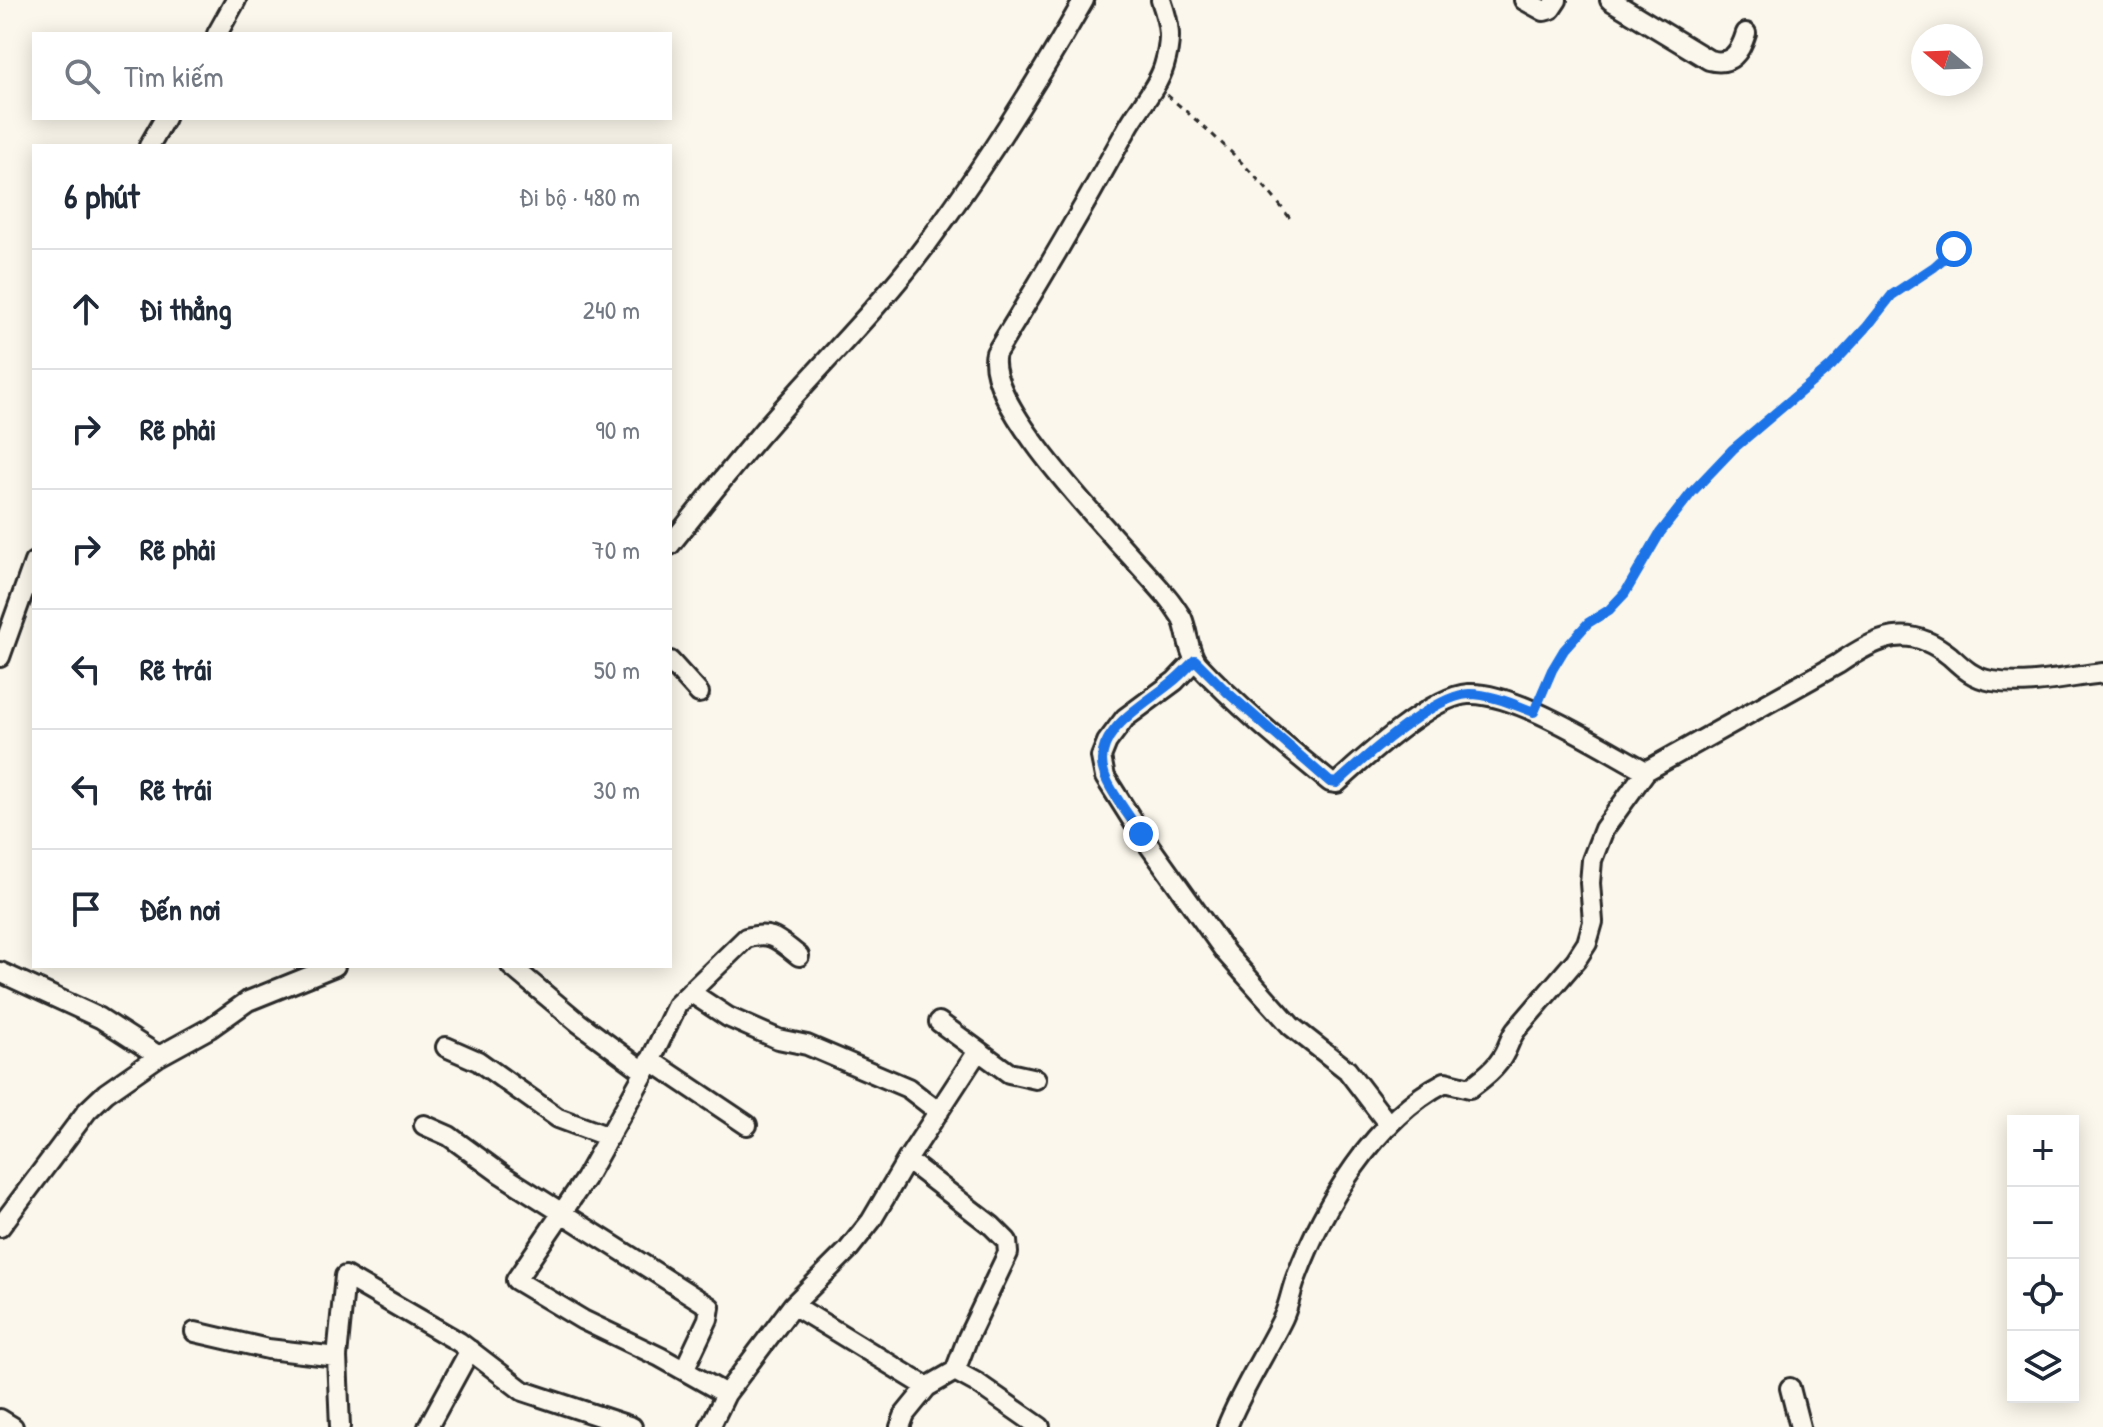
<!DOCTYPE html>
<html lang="vi">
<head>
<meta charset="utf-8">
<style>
  body { margin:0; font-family:"Patrick Hand",sans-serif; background:#f2f2f3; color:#1f2937 }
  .controls { position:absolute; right:24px; bottom:24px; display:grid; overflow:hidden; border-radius:0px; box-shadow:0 4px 20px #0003 }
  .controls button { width:72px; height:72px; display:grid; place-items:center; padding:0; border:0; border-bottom:2px solid #e0e1e3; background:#fff; color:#1f2937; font:40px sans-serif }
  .compass { position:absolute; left:1911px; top:24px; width:72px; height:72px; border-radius:50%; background:#fff; box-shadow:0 4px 20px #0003; rotate:289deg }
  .stop { position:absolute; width:24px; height:24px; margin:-18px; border:6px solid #1a73e8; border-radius:50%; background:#fff }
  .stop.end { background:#1a73e8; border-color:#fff; box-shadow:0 2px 8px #0008 }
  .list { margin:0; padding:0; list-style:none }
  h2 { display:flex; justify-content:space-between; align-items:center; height:104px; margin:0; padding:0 32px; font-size:34px }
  h2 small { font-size:26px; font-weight:400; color:#747a83 }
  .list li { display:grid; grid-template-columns:52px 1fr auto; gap:24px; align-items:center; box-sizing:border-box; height:120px; padding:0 32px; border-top:2px solid #e0e1e3 }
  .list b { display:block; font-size:30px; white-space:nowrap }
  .list em { font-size:26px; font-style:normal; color:#747a83 }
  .icon { flex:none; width:44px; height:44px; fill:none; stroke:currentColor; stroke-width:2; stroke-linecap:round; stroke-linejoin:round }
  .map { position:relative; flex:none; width:2103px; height:1427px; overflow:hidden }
  .search { position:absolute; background:#fff; box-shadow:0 4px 20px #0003; left:32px; top:32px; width:640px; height:88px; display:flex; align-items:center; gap:20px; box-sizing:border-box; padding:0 28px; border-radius:0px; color:#747a83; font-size:30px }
  .panel { position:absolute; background:#fff; box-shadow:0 4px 20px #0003; left:32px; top:144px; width:640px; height:824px; border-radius:0px }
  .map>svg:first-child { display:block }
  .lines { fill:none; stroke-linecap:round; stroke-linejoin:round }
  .minor-casing { stroke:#2b2b2b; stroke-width:24 }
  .path { stroke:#2b2b2b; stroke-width:3; stroke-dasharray:6 6; stroke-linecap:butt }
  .minor { stroke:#fbf7ec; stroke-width:18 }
  .route { stroke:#1a73e8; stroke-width:10 }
</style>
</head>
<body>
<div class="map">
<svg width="2103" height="1427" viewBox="0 0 2103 1427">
  <rect width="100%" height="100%" fill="#fbf7ec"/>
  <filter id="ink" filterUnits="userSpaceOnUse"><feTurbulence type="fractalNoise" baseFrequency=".0125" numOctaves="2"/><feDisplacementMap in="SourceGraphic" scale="16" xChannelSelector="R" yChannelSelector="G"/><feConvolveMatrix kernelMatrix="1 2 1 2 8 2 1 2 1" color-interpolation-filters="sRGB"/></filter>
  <g filter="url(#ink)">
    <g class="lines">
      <defs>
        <path id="minor" d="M1161,0C1170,26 1172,39 1164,66C1157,89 1138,108 1127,129C1085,205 1041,280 996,353C981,407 1132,554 1168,598C1173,604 1178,612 1182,618C1188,632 1188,653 1198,664C1238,707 1285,745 1330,782L1337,783C1363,759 1432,696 1468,694C1515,691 1603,748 1646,771
          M1524,0L1544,11L1551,9L1557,0
          M1610,0L1709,60C1731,66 1740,53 1746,33
          M217,34L236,0
          M149,146L165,118
          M670,545C699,509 728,472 758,437C813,372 875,313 926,245C984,167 1036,84 1084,0
          M0,657L34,562
          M1195,660L1175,681L1125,718L1107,742L1101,757L1105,777L1141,834L1226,953L1291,1026L1347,1070L1389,1125
          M670,661L699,693
          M511,966L579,1023L645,1072
          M0,972L100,1018L159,1056
          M690,992L728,1017L778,1039L807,1045L908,1088L939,1112
          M939,1022L1009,1073L1036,1079
          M446,1047L478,1061L558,1118L609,1137
          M650,1060L747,1125
          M424,1125L449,1136L501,1174L710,1307L708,1319L684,1370
          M0,1227L87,1111L106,1093L159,1056L210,1028L248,1001L335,966
          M793,1305L927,1387
          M195,1332L268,1349L337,1357
          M955,1371L977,1383L1040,1427
          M1790,1388L1800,1427
          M726,1394L660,1357L583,1320L516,1280L585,1179L645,1072L677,1005L746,938C773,930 779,941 799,956
          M0,1419L13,1427
          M340,1427L337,1357L345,1276L459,1342L523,1391L632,1427
          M428,1427L470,1350
          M710,1427L726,1394L793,1305L848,1250L871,1221L907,1160L978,1051
          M900,1427L905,1414L927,1387L955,1371L968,1337L1008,1253L1007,1241L992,1226L907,1160
          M1227,1427C1242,1389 1265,1355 1283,1318C1289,1305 1291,1291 1296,1278C1323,1206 1374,1119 1445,1082L1470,1088C1482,1079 1497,1068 1504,1054C1509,1045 1510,1038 1516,1030L1576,960L1587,943L1593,922L1590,883L1592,860L1604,829L1646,771L1838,664C1878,637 1909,622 1950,656C1963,668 1973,678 1992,681C2027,687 2067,677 2103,673"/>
      </defs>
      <use href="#minor" class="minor-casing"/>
      <path class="path" d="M1167,95C1213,134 1256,172 1292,221
        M1540,697L1564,650L1588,623L1609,610L1625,593L1660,533L1692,492L1733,449L1831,366L1866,328L1892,295L1934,267L1954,249"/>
      <use href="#minor" class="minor"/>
    </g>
  </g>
  <g class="lines" filter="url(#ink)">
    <path class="route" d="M1141,834C1131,818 1111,793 1105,776C1088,733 1146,704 1172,682C1180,676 1187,668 1195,660L1228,693L1330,782L1337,783C1363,759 1434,695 1469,694C1491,694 1513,704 1534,712L1552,670L1564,650L1588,623L1609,610L1625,593L1660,533L1692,492L1733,449L1831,366L1866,328L1892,295L1934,267L1954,249"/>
  </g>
</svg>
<div class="controls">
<button>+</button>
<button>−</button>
<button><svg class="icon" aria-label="locate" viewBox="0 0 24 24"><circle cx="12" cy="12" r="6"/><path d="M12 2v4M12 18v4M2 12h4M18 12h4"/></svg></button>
<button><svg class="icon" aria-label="layers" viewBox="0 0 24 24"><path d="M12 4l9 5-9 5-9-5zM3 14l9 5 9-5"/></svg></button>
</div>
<svg class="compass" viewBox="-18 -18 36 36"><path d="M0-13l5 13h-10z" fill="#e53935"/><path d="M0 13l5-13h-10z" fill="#747a83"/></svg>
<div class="stop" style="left:1954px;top:249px"></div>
<div class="stop end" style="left:1141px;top:834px"></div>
<div class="search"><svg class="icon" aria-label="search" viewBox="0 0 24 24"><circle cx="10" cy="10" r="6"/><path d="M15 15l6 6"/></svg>Tìm kiếm</div>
<section class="panel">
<h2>6 phút<small>Đi bộ · 480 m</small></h2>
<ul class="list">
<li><svg class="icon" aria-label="ahead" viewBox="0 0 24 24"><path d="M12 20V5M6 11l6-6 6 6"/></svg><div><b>Đi thẳng</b></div><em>240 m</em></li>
<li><svg class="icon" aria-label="right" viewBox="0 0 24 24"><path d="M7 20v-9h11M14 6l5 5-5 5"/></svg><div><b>Rẽ phải</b></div><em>90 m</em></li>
<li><svg class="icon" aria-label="right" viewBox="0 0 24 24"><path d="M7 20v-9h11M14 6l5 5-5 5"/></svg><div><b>Rẽ phải</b></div><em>70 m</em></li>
<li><svg class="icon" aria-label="left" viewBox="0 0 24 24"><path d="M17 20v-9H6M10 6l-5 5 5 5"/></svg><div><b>Rẽ trái</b></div><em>50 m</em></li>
<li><svg class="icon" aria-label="left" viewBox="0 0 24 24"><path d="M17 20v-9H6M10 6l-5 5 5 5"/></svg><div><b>Rẽ trái</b></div><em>30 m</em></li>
<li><svg class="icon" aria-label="arrive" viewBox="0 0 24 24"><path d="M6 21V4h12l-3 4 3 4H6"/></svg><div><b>Đến nơi</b></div></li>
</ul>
</section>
</div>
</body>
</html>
